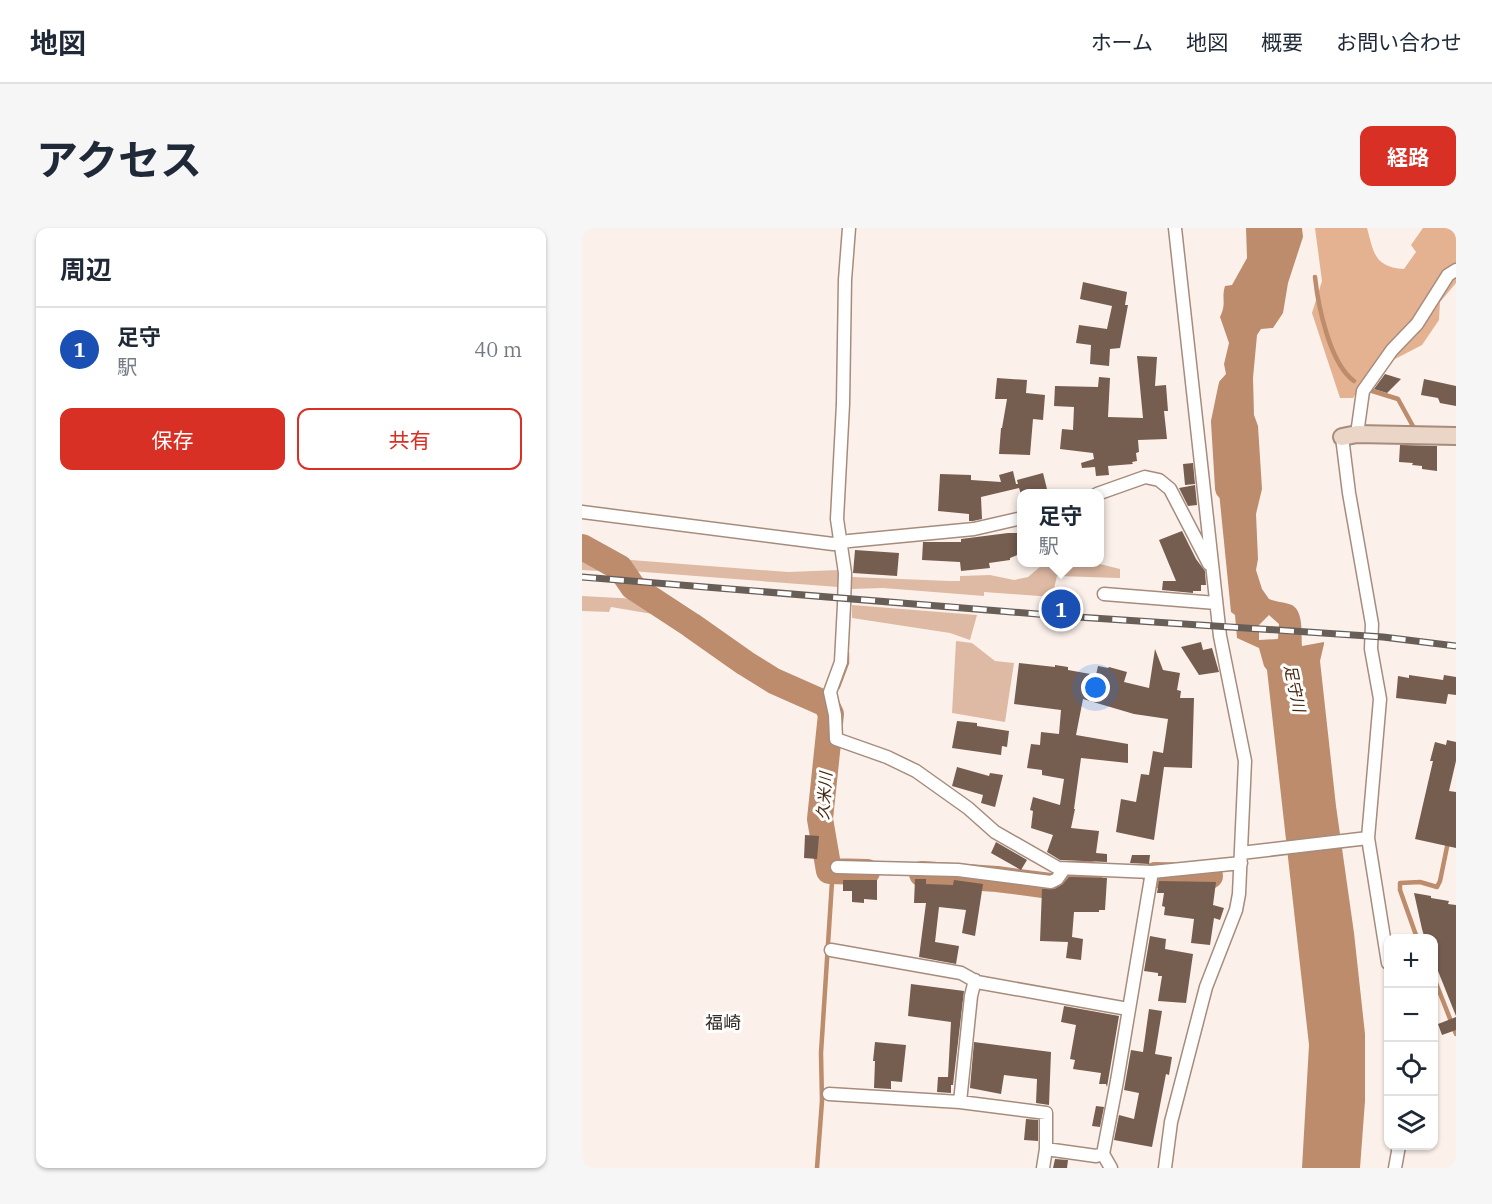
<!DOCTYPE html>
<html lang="ja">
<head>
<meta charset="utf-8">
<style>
  body { margin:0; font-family:"IBM Plex Serif","Noto Sans JP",serif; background:#f6f6f7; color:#1f2937 }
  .controls { position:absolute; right:18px; bottom:18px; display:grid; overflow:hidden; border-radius:12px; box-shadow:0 2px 4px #0004 }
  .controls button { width:54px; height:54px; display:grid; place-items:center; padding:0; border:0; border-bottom:2px solid #e0e1e3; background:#fff; color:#1f2937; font:30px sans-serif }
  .you { position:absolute; left:514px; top:460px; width:21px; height:21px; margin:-15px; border:4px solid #fff; border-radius:50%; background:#1a73e8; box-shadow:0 0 0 9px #1a73e833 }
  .badge { display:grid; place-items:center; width:39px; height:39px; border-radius:50%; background:#d93025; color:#fff; font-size:20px; font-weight:700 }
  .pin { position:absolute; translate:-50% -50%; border:3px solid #fff; box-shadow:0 2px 6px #0006 }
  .popup { position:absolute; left:435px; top:261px; width:87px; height:78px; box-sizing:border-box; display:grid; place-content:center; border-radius:12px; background:#fff; filter:drop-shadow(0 2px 4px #0005); font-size:20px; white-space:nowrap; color:#747a83 }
  .popup b { font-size:22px; color:#1f2937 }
  .popup::after { content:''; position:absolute; left:50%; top:100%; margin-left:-12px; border:12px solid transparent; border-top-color:#fff }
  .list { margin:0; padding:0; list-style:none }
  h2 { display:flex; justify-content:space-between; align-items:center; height:78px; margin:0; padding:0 24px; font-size:26px }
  h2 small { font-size:20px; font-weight:400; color:#747a83 }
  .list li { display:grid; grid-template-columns:39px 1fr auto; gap:18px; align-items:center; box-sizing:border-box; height:84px; padding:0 24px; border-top:2px solid #e0e1e3 }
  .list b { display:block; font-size:22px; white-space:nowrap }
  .list p { margin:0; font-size:20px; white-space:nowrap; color:#747a83 }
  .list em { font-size:20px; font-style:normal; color:#747a83 }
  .actions { display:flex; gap:12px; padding:18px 24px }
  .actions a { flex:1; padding:14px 0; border:2px solid #d93025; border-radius:12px; text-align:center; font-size:21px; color:#d93025 }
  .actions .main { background:#d93025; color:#fff }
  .icon { flex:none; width:33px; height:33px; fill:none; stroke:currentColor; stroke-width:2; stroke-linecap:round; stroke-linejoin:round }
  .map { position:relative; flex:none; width:874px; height:940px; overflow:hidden; border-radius:12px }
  header { display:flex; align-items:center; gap:36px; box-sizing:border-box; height:84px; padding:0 30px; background:#fff; border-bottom:2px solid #e0e1e3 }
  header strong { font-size:28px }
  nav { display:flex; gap:33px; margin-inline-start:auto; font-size:21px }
  .intro { display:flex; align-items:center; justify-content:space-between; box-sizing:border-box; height:144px; padding:0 36px }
  h1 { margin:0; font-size:42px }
  .button { padding:15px 27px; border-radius:12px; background:#d93025; color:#fff; font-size:21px; font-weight:700 }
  main { display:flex; gap:36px; padding:0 36px }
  aside { flex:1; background:#fff; border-radius:12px; box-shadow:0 2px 4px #0004 }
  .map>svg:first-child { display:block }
  .green { fill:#debaa4 }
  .forest { fill:#e4b191 }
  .water { fill:#bd8c6d; fill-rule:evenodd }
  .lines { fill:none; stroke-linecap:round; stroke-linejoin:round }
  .stream { stroke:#bd8c6d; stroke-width:4.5 }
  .river { stroke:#bd8c6d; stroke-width:26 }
  .building { fill:#755d4f }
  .street-casing { stroke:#a68c7d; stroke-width:15 }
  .secondary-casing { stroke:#a68c7d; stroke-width:20 }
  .street { stroke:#fff; stroke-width:12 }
  .secondary { stroke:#ebd5c6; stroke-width:16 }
  .rail-casing { stroke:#685e58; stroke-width:7 }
  .rail { stroke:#fff; stroke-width:4.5; stroke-dasharray:14; stroke-linecap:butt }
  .labels { text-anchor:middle; stroke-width:6; stroke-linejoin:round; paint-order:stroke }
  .water-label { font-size:16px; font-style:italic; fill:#47250d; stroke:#fff }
  .quarter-label { font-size:18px; fill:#362c26; stroke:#fff }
</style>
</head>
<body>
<header>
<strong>地図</strong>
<nav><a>ホーム</a><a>地図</a><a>概要</a><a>お問い合わせ</a></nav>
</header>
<div class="intro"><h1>アクセス</h1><a class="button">経路</a></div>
<main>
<aside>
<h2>周辺<small></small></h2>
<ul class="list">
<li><span class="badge" style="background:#1a4fb4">1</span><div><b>足守</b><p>駅</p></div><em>40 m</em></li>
</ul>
<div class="actions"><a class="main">保存</a><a>共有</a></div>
</aside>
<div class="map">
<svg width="874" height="940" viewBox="0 0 874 940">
  <rect width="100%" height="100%" fill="#fcf1ea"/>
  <path class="green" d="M0,328L19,337L26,338L33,344L0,342Z
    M36,331L206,344L257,342L256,359L49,343Z
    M489,334L514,335L538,341V350L475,348L470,369L402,364V368L301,360L270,361V349L368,353H378V348L408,347L432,352L446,349L459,338Z
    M0,368L56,371L82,388L29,379L27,384L0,383Z
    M270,377L395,387L388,412L368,405L270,390Z
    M374,413L390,415L413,433L432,435L423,494L370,485Z"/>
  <path class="forest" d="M733,0H785C792,25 792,39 822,41L834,24L829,17L841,0H874V55L858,74L857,92L840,117L788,144L771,170H758L730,85L740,53Z"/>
  <path class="water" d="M664,0H720L721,9L706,55L701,85L691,100L679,101L675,107L671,150L672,187L676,198L680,261L674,286L676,331L674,342L680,361L687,371C694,374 704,374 710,377C722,384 719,406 720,418L742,414V416L738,433L754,578L772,705L783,806V873L778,940H720L727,817L685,442L682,438L677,420L655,410L653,387L649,384L634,234L637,224L647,226L650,223V211L648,200L639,189V172L636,165L639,159L637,154L644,146L642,136L647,115L638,89C645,75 639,70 643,58L650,57L665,30ZM687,387L697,396L696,411L677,412V397Z"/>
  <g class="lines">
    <path class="stream" d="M733,49C736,78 748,136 772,153
      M787,162L816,171L832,200H835
      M256,459L265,435V425
      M835,710L818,662V655L838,654L855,659L858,653L866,614
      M852,750L874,806
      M235,940L240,873L239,825L250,654L247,643"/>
    <path class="river" d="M646,260L642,194L649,160
      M0,319L38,340L51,359L109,397L163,435L192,453L244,476L249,486L238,591L247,643L285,644
      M340,646L415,651L476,659L486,646H508
      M573,647L628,648"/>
  </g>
  <path class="building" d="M501,54L545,64L543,77H546L538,120L528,121L527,138L508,136L509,117L494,115L497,97L525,101L530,78L498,71Z
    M555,128L575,129L573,158L584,157L586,183H582L585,211L556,212L557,224L554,225L555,233L550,234L551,236L526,238L527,247L514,248L513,239L500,240L499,235L512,231L511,225L478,221L480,201L491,202L492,179L472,178L473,158L516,159L517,149L528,150L526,189L561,190Z
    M803,146L819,151L805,165L792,161Z
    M415,150L445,152L444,165L463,167L461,192L451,191L448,227L417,226L419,200H420L425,171H413Z
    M842,151L874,158V178L858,175L856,170L839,167Z
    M818,217L855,218V243L840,241V238L830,237L831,235L817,234Z
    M611,235L613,256L603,257L601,236Z
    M431,243L434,256H436L435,252L461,245L465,261L450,266H439L437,260L399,269L400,291L391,293H387V286L356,283L358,246L389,247V252L419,254L417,247Z
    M613,257L615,277L606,278L597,260Z
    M600,303L614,331L623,343L624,357H619V363H611V365L580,362L581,353H594L577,312Z
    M426,305H440V323L438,326L428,330V332L407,335L408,340L379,343L378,334L340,332L341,314H379V311Z
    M273,322L317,325L315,348L271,345Z
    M619,414L621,422L630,420L637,444L617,447L599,419Z
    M573,421L581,442L598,445L595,462L599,463L598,470H612L610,540L582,539L572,612L534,604L539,571L554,574L559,546L567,547L571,523L581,525L586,491L552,486L501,471L494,507L546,516V535L499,530L492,581H493L489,600L517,603L514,625L525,626V634L478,632L465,624L471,607L449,600L451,583L448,582L451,569L478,577L482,551L460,547V542L445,540L449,516L458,517L459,504L477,506L479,482L432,476L437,435L473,439V437L486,439V442L514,447L516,438L526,440L527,439L545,444L542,454L567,460Z
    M827,447L861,452L862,447L874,449V467L866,466L864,476L814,470L816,448L827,450Z
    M375,493L395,495V498L427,503L425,519L420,518L419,527L370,520Z
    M865,512L874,514V533L867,563L874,564V620L833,611L851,533H848L853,514L864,517Z
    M375,539L407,548L408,545L421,547L413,579L399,575L401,567L370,558Z
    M223,607L237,608L235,631L222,630Z
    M414,614L445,632L439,642L409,625Z
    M550,627H568L567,636L548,635Z
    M487,649L525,650L523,682H517V684H492L490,709L501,711L499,732L484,730L486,714L458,713L460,661H473L481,656Z
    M333,651H344V656L371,657L372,652L401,656L393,708L380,705L384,682L357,679L353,714L377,718L374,736L337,729L344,675H332Z
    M261,652H295V672L282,671V675L270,674V663H261Z
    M577,653L634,654L631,677L642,680L638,692L632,690L628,717L609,715L612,691L582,687L583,679L580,678L582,665H575Z
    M832,665L849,668V670L867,673L866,676L874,677V788L852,733V711H843L840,701Z
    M568,708L584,711L583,721L611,726L604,775L576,773L580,748H576V745L562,743Z
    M329,756L382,763L371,857H369V865L355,864L356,849H366L369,794L326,788Z
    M482,778L537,788L525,859L524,856H517L519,845L491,841L493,832L488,831L494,797L479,794Z
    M567,781L580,783L573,826L590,829L587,847L584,846L570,919L532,912L537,887L552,891L557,865L542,862L549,822L561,824Z
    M874,789V802L860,807L856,796Z
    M293,814L324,817L320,854L309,853V861L292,860L293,833H291Z
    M392,814L469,824L467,877L454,875L455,851L422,847L419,866L388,860Z
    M514,878L522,879L518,899L510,898Z
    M444,891L456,892V913L442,912Z
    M473,931L486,932L485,940H471Z"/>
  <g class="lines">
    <defs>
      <path id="street" d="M267,0L263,52L261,176L255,291L263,345L262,377L259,434L248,464L253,487L254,511L305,529L334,543L386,580L413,604L476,640L570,644L659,635
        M775,206L781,163L810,122L835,96L866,47L874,42
        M760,209L767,265L790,396L789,421L798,471L786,610L806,735
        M515,266L563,249L577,252L588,261L627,336
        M0,284L251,316L267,313L392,301L440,290
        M522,366L634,375
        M659,625L786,610
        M255,639L376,642L469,654L475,651L482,641
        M249,722L379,745L395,754L546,781
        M247,866L378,874L464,885V921L461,940
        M378,874L389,768L393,752
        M464,921L514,928L521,926
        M529,940L521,926L535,853L570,644
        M583,940L589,894L624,759L654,682L657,666L663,533L638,408L593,0
        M813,940L817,918"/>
      <path id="secondary" d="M760,209L775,206L874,208"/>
    </defs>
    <use href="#street" class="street-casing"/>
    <use href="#secondary" class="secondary-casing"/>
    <use href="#street" class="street"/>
    <use href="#secondary" class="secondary"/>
    <defs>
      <path id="rail" d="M0,349L480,388L801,409L874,418"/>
    </defs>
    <use href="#rail" class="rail-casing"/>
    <use href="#rail" class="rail"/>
  </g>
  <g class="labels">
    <g class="water-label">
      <text transform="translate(713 460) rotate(78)" y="6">足守川</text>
      <text transform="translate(242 568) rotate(-86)" y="6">久米川</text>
    </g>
    <g class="quarter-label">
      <text x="141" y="801">福崎</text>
    </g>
  </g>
</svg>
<div class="controls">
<button>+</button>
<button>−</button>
<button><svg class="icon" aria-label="locate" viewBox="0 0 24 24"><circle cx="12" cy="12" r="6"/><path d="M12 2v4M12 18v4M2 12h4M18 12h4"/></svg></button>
<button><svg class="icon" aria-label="layers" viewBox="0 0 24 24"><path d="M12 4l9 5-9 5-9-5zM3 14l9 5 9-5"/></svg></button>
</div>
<div class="you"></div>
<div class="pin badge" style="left:479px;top:381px;background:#1a4fb4">1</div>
<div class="popup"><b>足守</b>駅</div>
</div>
</main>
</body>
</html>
